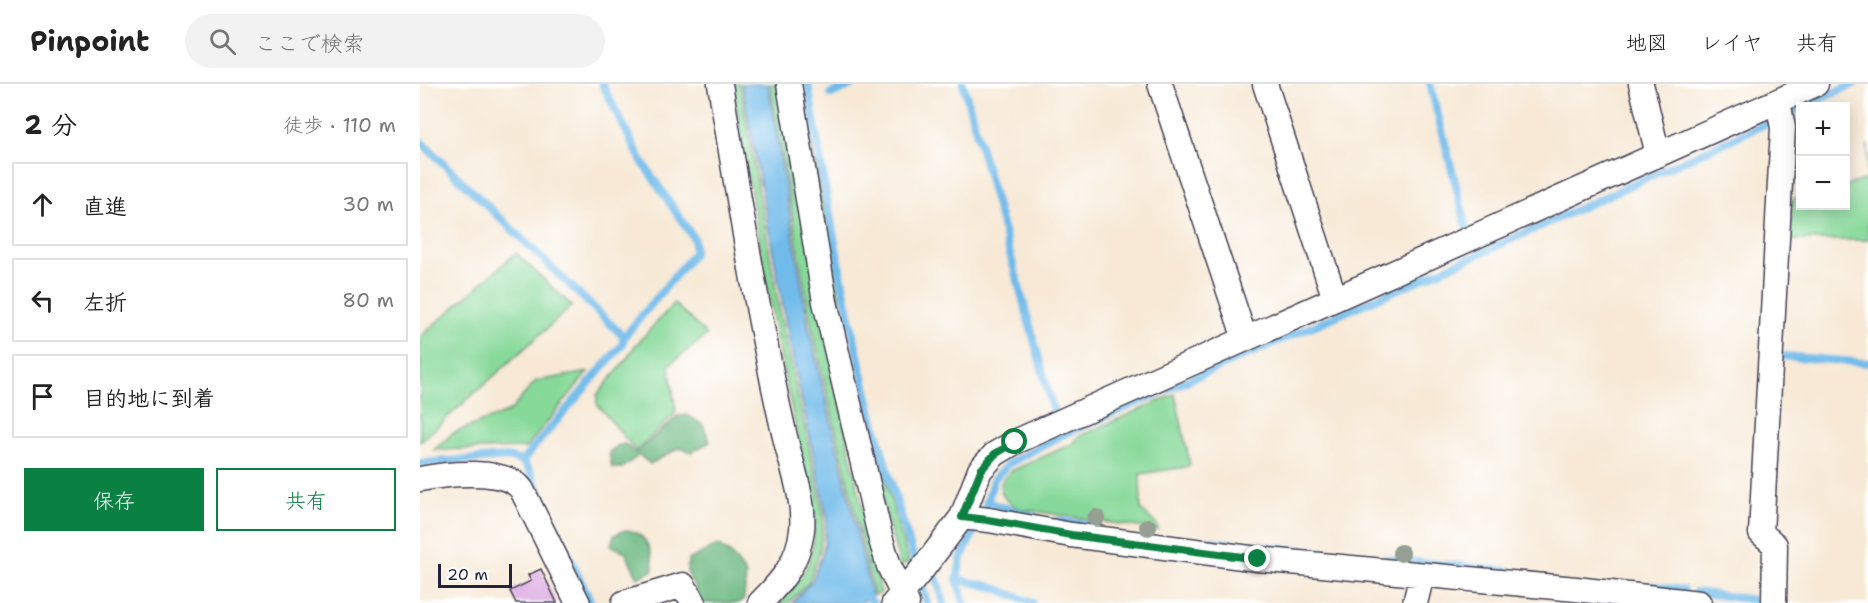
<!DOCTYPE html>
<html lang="ja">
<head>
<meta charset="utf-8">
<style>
  body { margin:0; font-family:"Shantell Sans","Klee One",sans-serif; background:#f2f2f2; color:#222 }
  .controls { position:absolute; right:18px; top:18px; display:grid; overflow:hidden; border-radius:0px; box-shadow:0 3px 15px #0003 }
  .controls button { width:54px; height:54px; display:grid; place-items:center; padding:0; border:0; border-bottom:2px solid #e0e0e0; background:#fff; color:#222; font:30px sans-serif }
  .scale { position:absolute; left:18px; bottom:15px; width:74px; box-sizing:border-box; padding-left:6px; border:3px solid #22223b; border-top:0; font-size:16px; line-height:21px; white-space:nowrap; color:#22223b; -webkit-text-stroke:4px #fff; paint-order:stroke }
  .stop { position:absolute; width:18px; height:18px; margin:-14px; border:4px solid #0b8043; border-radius:50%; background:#fff }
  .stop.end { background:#0b8043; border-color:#fff; box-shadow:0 2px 6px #0008 }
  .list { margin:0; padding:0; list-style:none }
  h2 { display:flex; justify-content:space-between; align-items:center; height:78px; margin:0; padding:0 24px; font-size:26px }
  h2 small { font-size:20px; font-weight:400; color:#767676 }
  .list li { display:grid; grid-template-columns:39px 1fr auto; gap:18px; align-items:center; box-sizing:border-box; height:84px; margin:0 12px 12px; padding:0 12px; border:2px solid #e0e0e0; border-radius:0px }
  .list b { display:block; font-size:22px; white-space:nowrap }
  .list em { font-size:20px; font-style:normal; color:#767676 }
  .actions { display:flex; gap:12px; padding:18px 24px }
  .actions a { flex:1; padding:14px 0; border:2px solid #0b8043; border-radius:0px; text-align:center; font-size:21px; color:#0b8043 }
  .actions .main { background:#0b8043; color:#fff }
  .icon { flex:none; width:33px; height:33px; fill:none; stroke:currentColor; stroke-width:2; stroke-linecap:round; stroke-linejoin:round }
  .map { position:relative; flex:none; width:1448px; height:519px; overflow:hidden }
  header { display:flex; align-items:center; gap:36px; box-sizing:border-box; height:84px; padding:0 30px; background:#fff; border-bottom:2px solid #e0e0e0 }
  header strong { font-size:28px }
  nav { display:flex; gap:33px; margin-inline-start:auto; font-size:21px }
  .search { width:420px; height:54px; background:#f2f2f2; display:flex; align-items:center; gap:15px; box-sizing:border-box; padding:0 21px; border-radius:33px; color:#767676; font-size:22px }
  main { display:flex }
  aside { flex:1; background:#fff }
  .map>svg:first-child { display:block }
  .green { fill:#87d99a; stroke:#547e6a; stroke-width:1.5 }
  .forest { fill:#6db982; stroke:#486e5e; stroke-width:1.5 }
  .water { fill:#71bbea; stroke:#4a6e92; stroke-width:1.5 }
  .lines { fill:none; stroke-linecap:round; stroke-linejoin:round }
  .stream { stroke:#71bbea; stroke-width:8 }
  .building { fill:#ddabe2 }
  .minor-casing { stroke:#424052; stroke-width:27 }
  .minor { stroke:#fff; stroke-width:24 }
  .tree { fill:#959f93 }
  .route { stroke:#0b8043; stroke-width:8 }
</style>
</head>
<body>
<header>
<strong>Pinpoint</strong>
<div class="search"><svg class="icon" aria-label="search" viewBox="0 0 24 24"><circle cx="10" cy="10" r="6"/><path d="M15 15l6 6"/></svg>ここで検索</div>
<nav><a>地図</a><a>レイヤ</a><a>共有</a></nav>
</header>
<main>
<aside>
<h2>2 分<small>徒歩 · 110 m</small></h2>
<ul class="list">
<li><svg class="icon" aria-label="ahead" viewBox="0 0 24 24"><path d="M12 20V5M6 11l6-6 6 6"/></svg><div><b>直進</b></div><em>30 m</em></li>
<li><svg class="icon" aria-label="left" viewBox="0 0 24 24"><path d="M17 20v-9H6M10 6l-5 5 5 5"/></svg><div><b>左折</b></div><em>80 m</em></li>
<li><svg class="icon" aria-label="arrive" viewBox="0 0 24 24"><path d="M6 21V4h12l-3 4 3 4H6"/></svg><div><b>目的地に到着</b></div></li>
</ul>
<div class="actions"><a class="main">保存</a><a>共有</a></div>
</aside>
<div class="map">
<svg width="1448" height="519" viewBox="0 0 1448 519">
  <rect width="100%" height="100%" fill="#fff"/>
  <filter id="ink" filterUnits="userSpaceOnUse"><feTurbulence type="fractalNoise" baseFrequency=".0167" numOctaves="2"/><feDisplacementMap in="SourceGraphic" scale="12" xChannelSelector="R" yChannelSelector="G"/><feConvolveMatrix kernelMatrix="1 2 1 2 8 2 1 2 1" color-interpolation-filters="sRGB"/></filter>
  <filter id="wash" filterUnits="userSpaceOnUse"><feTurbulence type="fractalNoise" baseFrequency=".008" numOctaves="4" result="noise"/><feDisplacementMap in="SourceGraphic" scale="24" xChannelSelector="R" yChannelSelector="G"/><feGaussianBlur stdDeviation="1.35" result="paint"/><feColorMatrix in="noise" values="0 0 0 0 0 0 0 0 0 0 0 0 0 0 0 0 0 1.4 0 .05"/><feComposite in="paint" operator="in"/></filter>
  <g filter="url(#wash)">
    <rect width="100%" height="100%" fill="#f7e9d6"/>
    <path class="green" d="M312,0H320L361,235L404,431L400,466L389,498L368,519H358C388,490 394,475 395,434L356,251Z
      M350,0H358L429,364L461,509L454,511L390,235Z
      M381,0L430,271L489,479L480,481L426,285Z
      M1448,60V156H1371L1372,115L1380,113V122H1426V101L1447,95Z
      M96,169L152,222L0,358V253Z
      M254,219L287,251L249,281L256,328L216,367L177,320V311L206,276L214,263Z
      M168,288L106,364L14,366L33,349L90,327L116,297Z
      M755,310L770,380L766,383L720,390L721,426L737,441L738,446L601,425C583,417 571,403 591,387L654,359L657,353Z"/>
    <path class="forest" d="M268,331L283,341L290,358L272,368L259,364L230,380L219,371L202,384H192L189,368L199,361L205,360L216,369L257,332Z
      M205,446C226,447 233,467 233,486L218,494L205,468L191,461L194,451Z
      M297,461L311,470L326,490L324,515L319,519H282L267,488L268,476Z"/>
    <path class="water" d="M322,0H348L388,239L452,512L443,517V519H372L392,497L403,468L407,433L370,261Z"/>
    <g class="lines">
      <path class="stream" d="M388,0C405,106 423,213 449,318C463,374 480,429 497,484
        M543,0L636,336
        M1010,0L1047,145
        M411,10L434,0
        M1384,22L1434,0
        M0,57L204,253
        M1362,272L1448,279
        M642,351L1068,166L1380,24
        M102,377L202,261L204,253L274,169V155L221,76L182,0
        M0,379L88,373L102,377L109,386L171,519
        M567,418L614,433
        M566,422L574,395L588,380L642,351L640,347
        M638,437L668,441
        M787,457L927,471
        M966,475L1088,487
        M514,486L524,519
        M500,495L507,519
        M537,495L573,503L612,519
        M1231,502L1264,506
        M442,507L453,519
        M1276,508L1350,518
        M544,519L537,495L541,474L558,439"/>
    </g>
    <g id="blocks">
      <path class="building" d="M121,485L137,519H96L90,507L111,497L108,491Z"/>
    </g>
  </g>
  <g filter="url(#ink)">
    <use href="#blocks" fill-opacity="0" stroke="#424052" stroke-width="1.5"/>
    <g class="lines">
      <defs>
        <path id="minor" d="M300,0C315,91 329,183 348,273C353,300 359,327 365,353C372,384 385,415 382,446C378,479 362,497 340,519
          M369,0L405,218L461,456L469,482L487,519
          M740,0L825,255
          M845,0L915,215
          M1221,0L1238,71
          M0,395C25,390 87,383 102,406L158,519
          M542,433L569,436L651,451L838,475L1156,505L1279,519
          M204,519L263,501L274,519
          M474,519L504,483L542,433L560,386L575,370L595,358L1396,0
          M995,519L1002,491
          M1354,519L1355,461L1341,449L1363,44L1358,17"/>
      </defs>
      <use href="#minor" class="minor-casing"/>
      <use href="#minor" class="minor"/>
    </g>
    <g class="tree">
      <circle cx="676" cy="434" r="9"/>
      <circle cx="728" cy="443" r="9"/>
      <circle cx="981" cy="469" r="9"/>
    </g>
  </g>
  <g class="lines" filter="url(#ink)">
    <path class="route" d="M595,358L575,370L561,386L542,433L568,436L651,451L838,475"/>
  </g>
</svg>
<div class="controls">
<button>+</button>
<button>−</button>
</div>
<div class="scale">20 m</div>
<div class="stop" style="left:595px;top:358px"></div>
<div class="stop end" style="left:838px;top:475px"></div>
</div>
</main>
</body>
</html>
